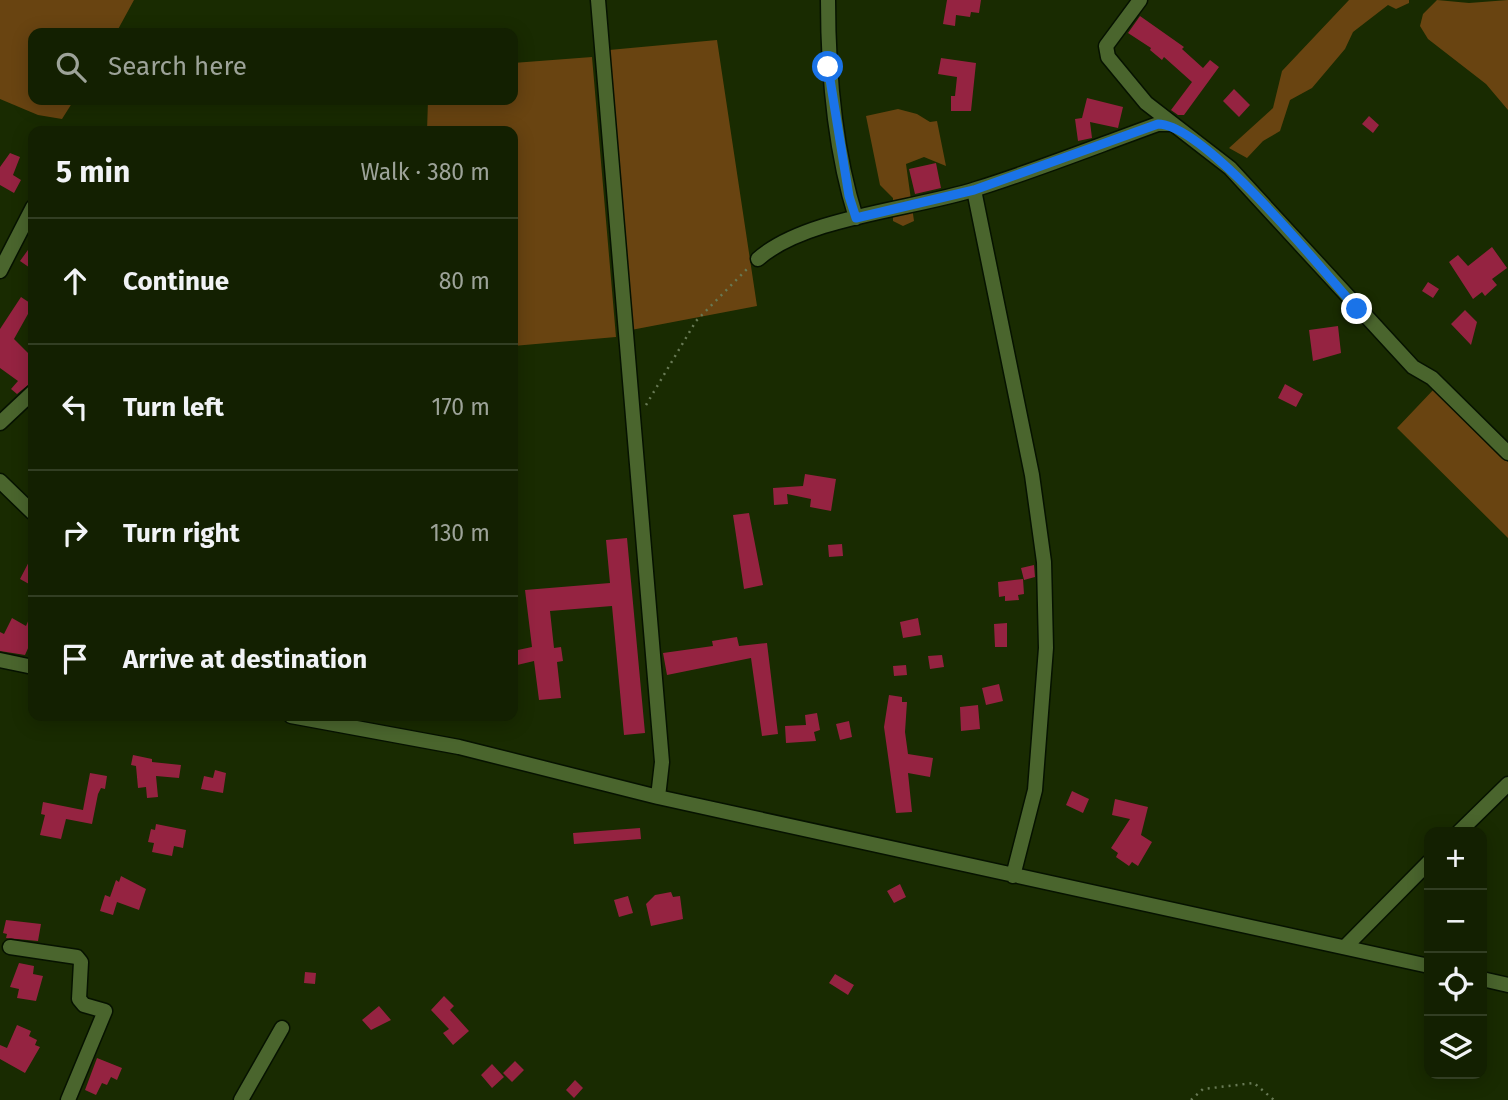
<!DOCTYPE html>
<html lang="en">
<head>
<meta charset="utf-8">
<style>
  body { margin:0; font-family:"Fira Sans",sans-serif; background:#1c280b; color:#f1f3f6 }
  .controls { position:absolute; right:21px; bottom:21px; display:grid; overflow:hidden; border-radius:14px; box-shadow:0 4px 18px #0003 }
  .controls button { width:63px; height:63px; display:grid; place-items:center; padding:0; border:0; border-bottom:2px solid #323e23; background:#132001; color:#f1f3f6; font:35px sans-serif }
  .stop { position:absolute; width:21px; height:21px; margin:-16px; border:5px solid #1a73e8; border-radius:50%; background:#fff }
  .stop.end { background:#1a73e8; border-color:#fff; box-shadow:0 2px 7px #0008 }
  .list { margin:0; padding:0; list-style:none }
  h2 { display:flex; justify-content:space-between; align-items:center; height:91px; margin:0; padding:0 28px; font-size:30px }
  h2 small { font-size:23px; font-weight:400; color:#9da399 }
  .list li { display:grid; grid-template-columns:46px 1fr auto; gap:21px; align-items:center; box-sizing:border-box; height:126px; padding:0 28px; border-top:2px solid #323e23 }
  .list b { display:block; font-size:26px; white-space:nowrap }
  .list em { font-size:23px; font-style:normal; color:#9da399 }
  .icon { flex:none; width:38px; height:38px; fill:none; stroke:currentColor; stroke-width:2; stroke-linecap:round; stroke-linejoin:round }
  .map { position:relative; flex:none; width:1508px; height:1100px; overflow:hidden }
  .search { position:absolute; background:#132001; box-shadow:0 4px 18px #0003; left:28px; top:28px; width:490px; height:77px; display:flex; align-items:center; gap:18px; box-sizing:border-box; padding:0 24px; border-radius:14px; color:#9da399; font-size:26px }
  .panel { position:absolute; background:#132001; box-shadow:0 4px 18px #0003; left:28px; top:126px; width:490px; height:595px; border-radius:14px }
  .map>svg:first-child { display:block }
  .green { fill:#694411 }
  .building { fill:#952341 }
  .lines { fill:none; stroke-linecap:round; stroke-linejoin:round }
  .minor-casing { stroke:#061200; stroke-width:17 }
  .path { stroke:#687a55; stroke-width:2.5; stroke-dasharray:2 5; stroke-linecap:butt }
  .minor { stroke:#4a652d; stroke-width:14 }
  .route { stroke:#1a73e8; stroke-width:9 }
</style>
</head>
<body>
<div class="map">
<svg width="1508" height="1100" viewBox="0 0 1508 1100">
  <rect width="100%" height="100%" fill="#192b01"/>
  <path class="green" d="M0,0H134L116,33H33V100H74L62,119L38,115L0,99Z
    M1349,0H1409V3L1396,9L1388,5L1353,32L1345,49L1312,88L1290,100L1280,131L1263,141L1247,158L1229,148L1273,108L1282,71Z
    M1437,0L1469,3L1508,0V110L1486,84L1428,39L1420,26L1423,14Z
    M717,40L757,306L631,330L609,50Z
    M592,57L616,337L513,346V131H427L428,100H513V63Z
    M898,109L917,114L930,122L937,121L946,166L924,157L906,164L914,221L903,226L893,221V198L880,185L866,116Z
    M1435,388L1508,462V538L1397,428Z"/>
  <path class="building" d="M947,0H981L979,13L971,12L970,17L956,15L955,26L943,24Z
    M1140,16L1184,47L1182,49L1203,68L1210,60L1219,67L1184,115H1178L1171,110L1192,82L1164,57L1162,60L1150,50L1151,48L1128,33Z
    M941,58L976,63L971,111H951V96H955L957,77L938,74Z
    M1234,89L1250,105L1239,117L1223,101Z
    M1087,98L1123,107L1118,128L1090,122L1092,138L1078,141L1075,119L1082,118Z
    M1369,116L1379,125L1373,133L1362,124Z
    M10,153L20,157L13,175L21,180L14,193L0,185V167Z
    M936,163L941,188L915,194L909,169Z
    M33,243V270L20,261Z
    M1492,247L1507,268L1492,279L1497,285L1485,296L1482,292L1473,299L1449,262L1458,255L1468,266Z
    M1428,282L1439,289L1433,298L1422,291Z
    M21,297L33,305L14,339L33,358V381L17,394L11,389L18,381L0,368V329Z
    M1465,310L1477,322L1471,345L1451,324Z
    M1338,326L1341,353L1313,361L1309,330Z
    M1285,384L1303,394L1296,407L1278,398Z
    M805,474L836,479L831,511L810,507L811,499L787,494L788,504L774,505L773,488L803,486Z
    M749,513L763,585L744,589L733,515Z
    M627,538L645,733L624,735L612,606L550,611L554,648L561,647L563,661L557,662L561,698L539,700L534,661L513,666V651L532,647L525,590L610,583L606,540Z
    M842,544L843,556L829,557L828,545Z
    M33,554V577L29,584L20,579Z
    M1034,565L1035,577L1024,580L1021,568Z
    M1023,579L1024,594L1018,595L1019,600L1005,601V596L999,597L998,582Z
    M33,610V648L29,646L25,655L0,651V632L4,634L12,618L26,626Z
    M918,618L921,635L903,638L900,622Z
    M1007,623V647H995L994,624Z
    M737,637L739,646L767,643L778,734L762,736L751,658L667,675L663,653L713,646L712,641Z
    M942,655L944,667L930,669L928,656Z
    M906,665L907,675L894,676L893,666Z
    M999,684L1003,701L986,705L982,688Z
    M889,695L902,697V702H907L905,732L908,754L933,758L930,777L908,773L912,812L896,813L884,727Z
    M978,705L980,729L961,731L960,707Z
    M817,713L820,730L814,732L816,741L786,743L785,726L806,725L805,715Z
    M849,721L852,737L840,740L836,724Z
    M133,755L152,759V762L181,765L179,778L156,776L158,797L147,798L146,787L138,788L136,766L131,765Z
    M215,770L226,773L223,793L201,789L204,776L213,778Z
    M90,773L107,776L105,789L101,788L98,794L92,824L66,819L61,839L40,835L45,815L41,814L43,802L83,810Z
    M1072,791L1089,799L1083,813L1066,805Z
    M1115,799L1148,807L1141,835L1152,842L1138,866L1132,862L1129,866L1116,857L1118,853L1111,848L1130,819L1112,815Z
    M156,824L186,830L183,848L174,846L172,856L152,852L154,843L148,842L151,829L155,830Z
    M640,828L641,839L574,844L573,833Z
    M121,876L146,889L139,910L117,902L113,915L100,911L105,895L110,897L116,880L119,882Z
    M900,884L906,897L894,903L887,891Z
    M671,892L673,897L680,896L683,919L651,926L646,904L655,895Z
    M628,896L633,913L619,917L614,900Z
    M6,920L41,924L38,941L6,938L7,934L3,933Z
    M19,963L34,966L33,974L43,976L36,1001L17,998L19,989L10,987Z
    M305,972L316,973L315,984L304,983Z
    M835,974L854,985L848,995L829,983Z
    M444,996L454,1006L450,1010L469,1031L453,1045L443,1033L449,1029L431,1010Z
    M379,1006L391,1020L371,1030L362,1020Z
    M17,1025L31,1031L29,1036L37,1040L35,1045L40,1047L25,1073L0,1059V1045L7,1048Z
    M97,1058L122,1068L117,1080L111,1077L107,1085L102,1083L96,1095L85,1090Z
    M515,1061L524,1070L512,1082L503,1073Z
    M492,1064L504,1077L492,1088L481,1075Z
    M575,1080L583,1088L574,1098L566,1090Z"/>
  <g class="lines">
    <defs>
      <path id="minor" d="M598,0L662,762L658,797
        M828,0C828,72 834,148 856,218
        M1140,0L1106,46L1108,57L1146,103L1230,168L1413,367L1432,378L1508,453
        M974,190L1032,475L1044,562L1046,648L1035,790L1013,876
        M758,259C805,217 915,209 976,189C1037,170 1097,146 1158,124H1170
        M0,271L33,207
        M0,423L33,392
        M0,481L33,513
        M0,660L33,667
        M291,716L459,747L658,797L1429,966
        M1459,832L1508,784
        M10,947L77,957L81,962L79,999L84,1005L105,1011L68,1100
        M1345,947L1429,862
        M1482,979L1508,985
        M241,1100L282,1028"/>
    </defs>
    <use href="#minor" class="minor-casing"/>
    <path class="path" d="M646,405L696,321L748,268
      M1191,1100L1203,1089L1254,1083L1274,1100"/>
    <use href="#minor" class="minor"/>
  </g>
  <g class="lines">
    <path class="route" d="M828,67L849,196L856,218L974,190L1158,124C1205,124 1322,270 1357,309"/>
  </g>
</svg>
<div class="controls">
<button>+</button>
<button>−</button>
<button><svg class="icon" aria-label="locate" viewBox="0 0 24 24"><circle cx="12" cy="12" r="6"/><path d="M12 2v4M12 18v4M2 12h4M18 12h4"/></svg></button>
<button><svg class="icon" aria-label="layers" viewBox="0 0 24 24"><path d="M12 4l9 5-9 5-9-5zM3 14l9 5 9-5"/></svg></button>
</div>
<div class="stop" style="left:828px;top:67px"></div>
<div class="stop end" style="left:1357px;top:309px"></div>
<div class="search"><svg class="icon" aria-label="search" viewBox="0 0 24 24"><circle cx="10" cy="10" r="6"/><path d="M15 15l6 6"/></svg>Search here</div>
<section class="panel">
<h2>5 min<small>Walk · 380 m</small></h2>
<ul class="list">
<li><svg class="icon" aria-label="ahead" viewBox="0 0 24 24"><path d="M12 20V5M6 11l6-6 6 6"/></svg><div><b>Continue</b></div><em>80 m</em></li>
<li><svg class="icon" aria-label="left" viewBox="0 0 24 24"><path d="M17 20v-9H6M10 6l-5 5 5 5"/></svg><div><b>Turn left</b></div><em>170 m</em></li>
<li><svg class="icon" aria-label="right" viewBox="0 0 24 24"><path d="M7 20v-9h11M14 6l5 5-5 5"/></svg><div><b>Turn right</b></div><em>130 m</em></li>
<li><svg class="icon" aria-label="arrive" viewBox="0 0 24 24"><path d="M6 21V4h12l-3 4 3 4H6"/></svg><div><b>Arrive at destination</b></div></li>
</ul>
</section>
</div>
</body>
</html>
